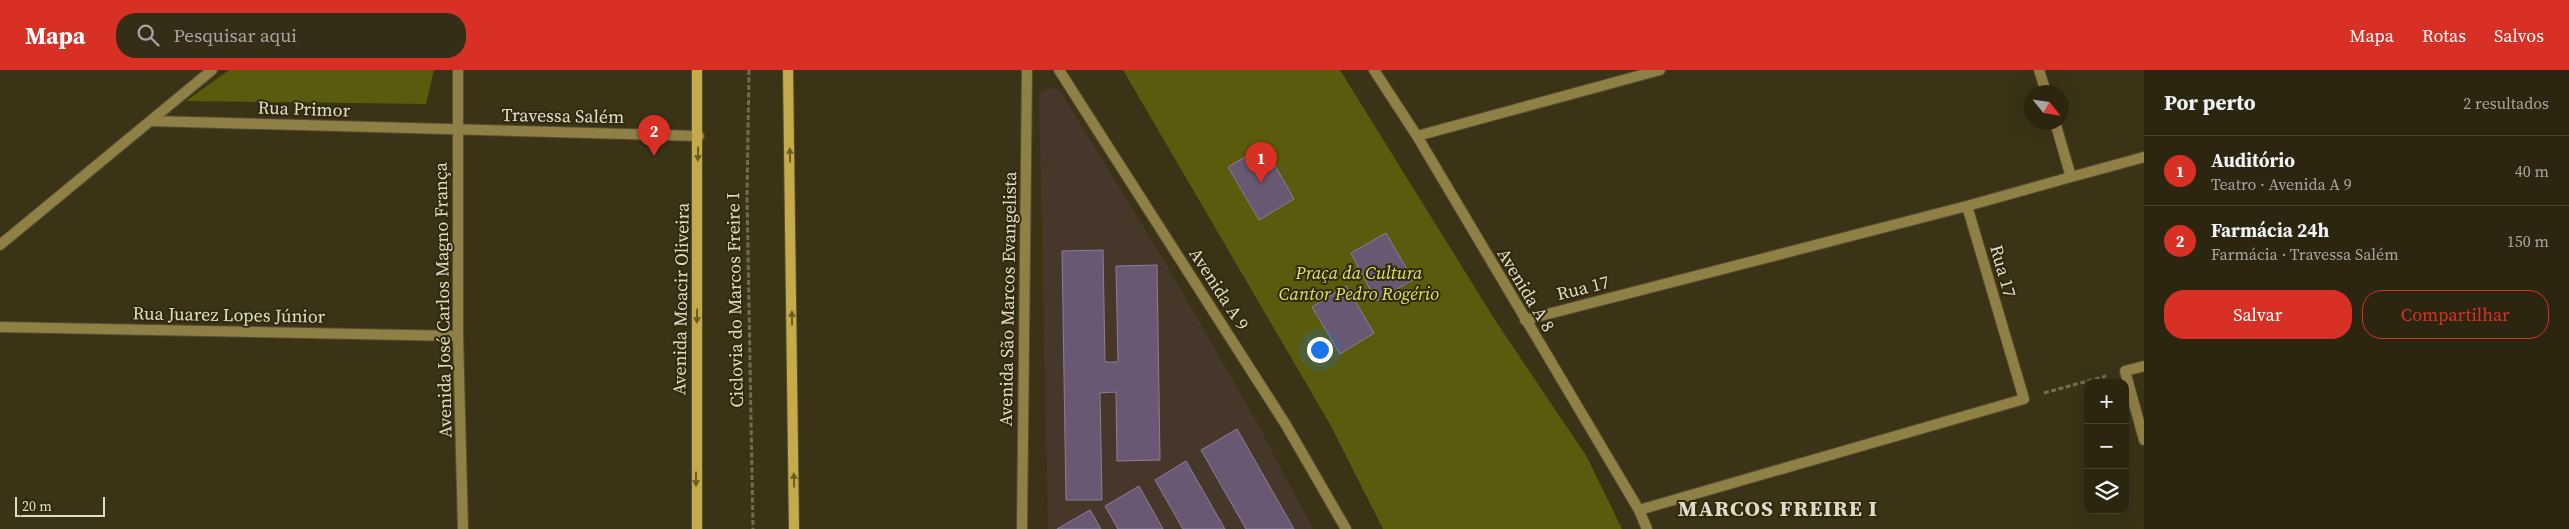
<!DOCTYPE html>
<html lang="pt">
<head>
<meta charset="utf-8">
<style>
  body { margin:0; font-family:"Source Serif 4",serif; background:#342e19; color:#f1f3f6 }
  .controls { position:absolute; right:15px; bottom:15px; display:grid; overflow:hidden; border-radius:10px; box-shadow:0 5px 20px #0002 }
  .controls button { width:45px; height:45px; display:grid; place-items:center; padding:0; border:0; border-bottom:1px solid #484330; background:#2c2610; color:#f1f3f6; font:25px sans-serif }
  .compass { position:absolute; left:2024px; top:15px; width:45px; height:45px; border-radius:50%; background:#2c2610; box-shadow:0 5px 20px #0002; rotate:120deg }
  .scale { position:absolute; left:15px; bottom:12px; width:90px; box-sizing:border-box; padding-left:5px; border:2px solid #e0dccb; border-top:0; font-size:14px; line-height:18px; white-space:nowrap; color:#e0dccb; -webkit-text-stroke:4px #30290b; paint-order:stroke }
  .you { position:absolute; left:1319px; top:279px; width:18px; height:18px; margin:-12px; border:4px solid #fff; border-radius:50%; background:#1a73e8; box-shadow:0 0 0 8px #1a73e833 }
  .badge { display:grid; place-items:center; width:32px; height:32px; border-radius:50%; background:#d93025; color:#fff; font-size:16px; font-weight:700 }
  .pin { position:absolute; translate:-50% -41px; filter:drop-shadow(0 1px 2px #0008) }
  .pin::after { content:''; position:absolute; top:26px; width:18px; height:15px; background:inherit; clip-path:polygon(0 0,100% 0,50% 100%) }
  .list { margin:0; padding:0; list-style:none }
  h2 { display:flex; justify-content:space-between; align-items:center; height:65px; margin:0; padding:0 20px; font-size:21px }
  h2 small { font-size:16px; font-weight:400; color:#a6a59f }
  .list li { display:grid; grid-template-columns:32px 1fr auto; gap:15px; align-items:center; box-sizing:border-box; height:70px; padding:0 20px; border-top:1px solid #484330 }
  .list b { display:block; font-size:19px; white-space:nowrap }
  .list p { margin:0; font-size:16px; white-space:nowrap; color:#a6a59f }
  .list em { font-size:16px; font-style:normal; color:#a6a59f }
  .actions { display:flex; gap:10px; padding:15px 20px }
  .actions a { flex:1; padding:11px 0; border:1px solid #d93025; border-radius:20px; text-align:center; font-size:18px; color:#d93025 }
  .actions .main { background:#d93025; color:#fff }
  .icon { flex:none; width:28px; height:28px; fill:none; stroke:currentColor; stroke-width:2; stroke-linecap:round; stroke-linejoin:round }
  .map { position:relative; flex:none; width:2144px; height:459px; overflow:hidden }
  header { display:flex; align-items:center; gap:30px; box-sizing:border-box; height:70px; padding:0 25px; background:#d93025; color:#fff }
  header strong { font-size:24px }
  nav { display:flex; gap:28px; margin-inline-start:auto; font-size:18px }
  .search { width:350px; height:45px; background:#342e19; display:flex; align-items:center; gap:12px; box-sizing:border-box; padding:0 18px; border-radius:20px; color:#a6a59f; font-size:19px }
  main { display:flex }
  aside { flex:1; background:#2c2610 }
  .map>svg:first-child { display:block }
  .education { fill:#47372b }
  .green { fill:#5a5b0d }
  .building { fill:#695872; stroke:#8f7c98 }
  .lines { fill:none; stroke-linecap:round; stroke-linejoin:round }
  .street-casing { stroke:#554e33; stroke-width:12 }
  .secondary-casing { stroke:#554e33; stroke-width:12 }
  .path { stroke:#726c54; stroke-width:3; stroke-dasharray:5 2.5; stroke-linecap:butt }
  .street { stroke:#8f8046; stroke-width:10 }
  .secondary { stroke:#c4ab48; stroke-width:10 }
  .oneway { fill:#6b5d23 }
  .labels { text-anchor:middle; stroke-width:4; stroke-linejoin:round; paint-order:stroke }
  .street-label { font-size:18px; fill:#e0dccb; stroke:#30290b }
  .park-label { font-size:18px; font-style:italic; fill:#dfe265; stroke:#30290b }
  .district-label { font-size:22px; font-weight:bold; letter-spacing:1px; fill:#e0dccb; stroke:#30290b }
</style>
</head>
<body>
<header>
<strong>Mapa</strong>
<div class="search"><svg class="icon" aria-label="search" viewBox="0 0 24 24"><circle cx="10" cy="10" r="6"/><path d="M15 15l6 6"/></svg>Pesquisar aqui</div>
<nav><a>Mapa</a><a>Rotas</a><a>Salvos</a></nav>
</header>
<main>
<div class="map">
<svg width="2144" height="459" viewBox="0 0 2144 459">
  <rect width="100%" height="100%" fill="#3a3316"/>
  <path class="education" d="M1054,18L1060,21L1165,192L1255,349L1313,459H1048L1039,25L1046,19Z"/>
  <path class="green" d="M229,0H434L426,34L186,31Z
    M1123,0H1340L1495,250L1587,387L1622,459H1383L1331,356Z"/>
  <path class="building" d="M1264,76L1294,129L1259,150L1228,97Z
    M1386,163L1413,210L1376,231L1351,183Z
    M1103,180L1105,292H1118L1116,196L1157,195L1160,390L1117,391L1116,322L1100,323L1102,430H1066L1062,181Z
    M1346,216L1374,263L1340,284L1312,237Z
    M1237,359L1294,459H1246L1201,380Z
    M1186,391L1225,459H1183L1155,410Z
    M1139,416L1163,459H1118L1105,436Z
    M1090,440L1101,459H1057Z"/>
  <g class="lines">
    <defs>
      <path id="street" d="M458,0V266L463,459
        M1059,0L1286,355L1346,459
        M1374,0L1417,66L1639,440L1647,459
        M2039,0L2046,22
        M151,51L699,66
        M2055,52L2071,107L2144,87
        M1417,66L1660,0
        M1967,136L2071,107
        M0,175L212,0
        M1525,250L1967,136L2024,329L1639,440
        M0,257L458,266
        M2144,296L2125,301L2144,370
        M1022,459L1027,0"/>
      <path id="secondary" d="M788,0L794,459
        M697,459V0"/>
    </defs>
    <use href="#street" class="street-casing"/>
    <use href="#secondary" class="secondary-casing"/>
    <path class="path" d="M749,0L747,125L753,459
      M2044,323L2106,306"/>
    <use href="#street" class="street"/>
    <use href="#secondary" class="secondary"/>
  </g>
  <defs><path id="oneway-solid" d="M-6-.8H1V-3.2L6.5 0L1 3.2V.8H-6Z" transform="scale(1.25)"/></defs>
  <g class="oneway">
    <use href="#oneway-solid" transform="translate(698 84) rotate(91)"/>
    <use href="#oneway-solid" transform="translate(790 85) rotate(-91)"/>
    <use href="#oneway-solid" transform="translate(697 246) rotate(91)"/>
    <use href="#oneway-solid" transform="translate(792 248) rotate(-91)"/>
    <use href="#oneway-solid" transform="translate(696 409) rotate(90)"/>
    <use href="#oneway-solid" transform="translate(794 410) rotate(-91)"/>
  </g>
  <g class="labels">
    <g class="street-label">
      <text transform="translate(304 39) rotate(2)" y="6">Rua Primor</text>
      <text transform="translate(563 46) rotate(1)" y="6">Travessa Salém</text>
      <text transform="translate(2003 201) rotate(74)" y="6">Rua 17</text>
      <text transform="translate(1583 218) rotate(-14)" y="6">Rua 17</text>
      <text transform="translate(1219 219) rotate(57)" y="6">Avenida A 9</text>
      <text transform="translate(1526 220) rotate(59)" y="6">Avenida A 8</text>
      <text transform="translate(681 229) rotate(-89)" y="6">Avenida Moacir Oliveira</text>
      <text transform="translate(1008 229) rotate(-89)" y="6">Avenida São Marcos Evangelista</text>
      <text transform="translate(443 230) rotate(-91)" y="6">Avenida José Carlos Magno França</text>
      <text transform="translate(735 230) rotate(-91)" y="6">Ciclovia do Marcos Freire I</text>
      <text transform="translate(229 245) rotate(1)" y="6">Rua Juarez Lopes Júnior</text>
    </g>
    <g class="park-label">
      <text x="1359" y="209">Praça da Cultura<tspan x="1359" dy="21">Cantor Pedro Rogério</tspan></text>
    </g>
    <g class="district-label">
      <text x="1778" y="446">MARCOS FREIRE I</text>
    </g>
  </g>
</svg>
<div class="controls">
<button>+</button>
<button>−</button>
<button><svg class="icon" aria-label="layers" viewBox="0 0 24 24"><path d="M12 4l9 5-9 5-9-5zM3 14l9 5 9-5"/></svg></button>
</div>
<svg class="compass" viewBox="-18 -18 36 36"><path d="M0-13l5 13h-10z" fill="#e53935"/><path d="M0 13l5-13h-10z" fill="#a6a59f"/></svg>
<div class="scale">20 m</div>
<div class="you"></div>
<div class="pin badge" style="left:1261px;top:113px">1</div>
<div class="pin badge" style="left:654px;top:86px">2</div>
</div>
<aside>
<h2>Por perto<small>2 resultados</small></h2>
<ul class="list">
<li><span class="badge">1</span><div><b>Auditório</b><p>Teatro · Avenida A 9</p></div><em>40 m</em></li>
<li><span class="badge">2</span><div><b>Farmácia 24h</b><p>Farmácia · Travessa Salém</p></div><em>150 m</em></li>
</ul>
<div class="actions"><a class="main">Salvar</a><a>Compartilhar</a></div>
</aside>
</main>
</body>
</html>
